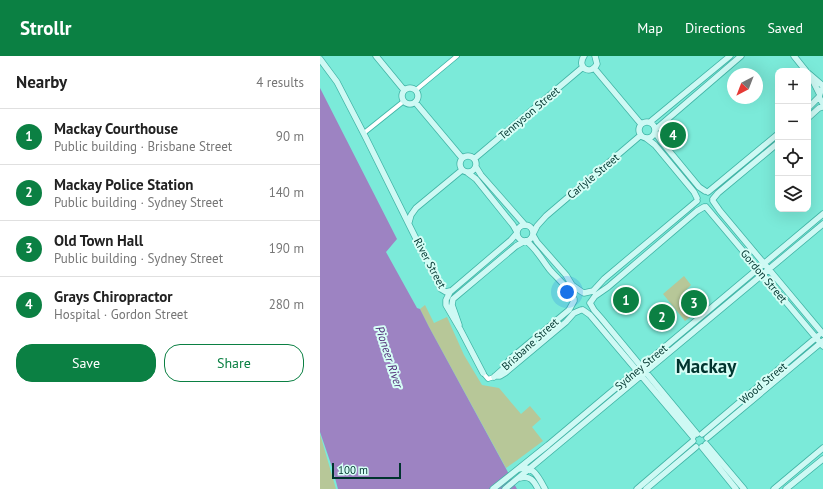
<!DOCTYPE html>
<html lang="en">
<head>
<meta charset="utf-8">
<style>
  body { margin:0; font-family:"PT Sans",sans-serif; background:#f6f6f6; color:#222 }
  .controls { position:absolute; right:12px; top:12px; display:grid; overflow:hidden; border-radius:8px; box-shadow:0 4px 16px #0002 }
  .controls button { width:36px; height:36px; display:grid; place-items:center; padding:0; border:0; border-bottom:1px solid #e0e0e0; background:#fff; color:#222; font:20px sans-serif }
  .compass { position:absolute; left:407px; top:12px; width:36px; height:36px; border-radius:50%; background:#fff; box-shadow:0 4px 16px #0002; rotate:222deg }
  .scale { position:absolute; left:12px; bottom:10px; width:69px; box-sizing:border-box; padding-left:4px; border:2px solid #00342e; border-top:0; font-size:11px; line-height:14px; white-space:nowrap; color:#00342e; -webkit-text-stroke:3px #d6fef6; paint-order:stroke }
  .you { position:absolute; left:247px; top:236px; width:14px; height:14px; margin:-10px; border:3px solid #fff; border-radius:50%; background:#1a73e8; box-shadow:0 0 0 6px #1a73e833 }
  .badge { display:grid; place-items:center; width:26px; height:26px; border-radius:50%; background:#0b8043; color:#fff; font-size:13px; font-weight:700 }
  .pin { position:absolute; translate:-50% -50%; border:2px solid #fff; box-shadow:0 1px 4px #0006 }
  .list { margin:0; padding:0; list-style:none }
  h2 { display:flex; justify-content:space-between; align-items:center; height:52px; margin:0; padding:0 16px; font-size:17px }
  h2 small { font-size:13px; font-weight:400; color:#767676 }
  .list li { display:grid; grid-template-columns:26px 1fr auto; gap:12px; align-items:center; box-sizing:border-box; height:56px; padding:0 16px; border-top:1px solid #e0e0e0 }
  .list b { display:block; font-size:15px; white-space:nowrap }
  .list p { margin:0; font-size:13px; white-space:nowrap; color:#767676 }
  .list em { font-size:13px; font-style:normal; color:#767676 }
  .actions { display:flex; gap:8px; padding:12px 16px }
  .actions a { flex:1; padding:9px 0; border:1px solid #0b8043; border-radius:16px; text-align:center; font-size:14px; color:#0b8043 }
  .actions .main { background:#0b8043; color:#fff }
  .icon { flex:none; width:22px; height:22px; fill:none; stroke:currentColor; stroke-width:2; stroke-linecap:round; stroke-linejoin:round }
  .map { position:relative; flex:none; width:503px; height:433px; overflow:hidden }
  header { display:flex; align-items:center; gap:24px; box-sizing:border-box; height:56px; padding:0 20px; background:#0b8043; color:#fff }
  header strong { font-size:19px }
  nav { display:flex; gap:22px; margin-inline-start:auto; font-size:14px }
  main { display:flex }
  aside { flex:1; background:#fff }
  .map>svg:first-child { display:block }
  .green { fill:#b7c798 }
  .water { fill:#9d83c2 }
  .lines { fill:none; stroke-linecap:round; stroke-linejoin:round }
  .street-casing { stroke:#41b4a6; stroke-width:5.5 }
  .secondary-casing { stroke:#41b4a6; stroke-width:7 }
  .street { stroke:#fff; stroke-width:4 }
  .secondary { stroke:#cef9f4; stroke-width:5.5 }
  .labels { text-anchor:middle; stroke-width:4; stroke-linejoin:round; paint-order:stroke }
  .street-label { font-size:11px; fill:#00342e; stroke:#d6fef6 }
  .water-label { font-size:12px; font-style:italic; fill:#4e2974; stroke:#d6fef6 }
  .town-label { font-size:19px; font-weight:bold; fill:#00342e; stroke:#d6fef6 }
</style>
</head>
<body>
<header>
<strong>Strollr</strong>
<nav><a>Map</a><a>Directions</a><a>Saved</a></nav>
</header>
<main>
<aside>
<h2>Nearby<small>4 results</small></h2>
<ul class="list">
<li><span class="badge">1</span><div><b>Mackay Courthouse</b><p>Public building · Brisbane Street</p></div><em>90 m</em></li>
<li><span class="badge">2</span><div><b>Mackay Police Station</b><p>Public building · Sydney Street</p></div><em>140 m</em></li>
<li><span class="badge">3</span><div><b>Old Town Hall</b><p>Public building · Sydney Street</p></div><em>190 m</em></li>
<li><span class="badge">4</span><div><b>Grays Chiropractor</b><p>Hospital · Gordon Street</p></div><em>280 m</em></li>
</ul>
<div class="actions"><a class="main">Save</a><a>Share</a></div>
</aside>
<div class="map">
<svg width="503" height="433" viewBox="0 0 503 433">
  <rect width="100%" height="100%" fill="#7bead9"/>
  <path class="green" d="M364,220L371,229L364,236L370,243L368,245L371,248L369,250L375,257L365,265L343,238Z
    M105,249L114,267L127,261L144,299L162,329L179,332L201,358L210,350L221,363L212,371L223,385L196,405L186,412L109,271L100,253Z
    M0,378L16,433H0Z"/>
  <path class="water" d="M0,32L77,183L66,196L97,252L100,253L109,271L197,433H18L12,411L0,376Z"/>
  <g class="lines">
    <defs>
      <path id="street" d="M96,34L137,0
        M44,77L84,45
        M163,317L168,323L174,321"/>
      <path id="secondary" d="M56,0L84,34
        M264,0C256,12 271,20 277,8L275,0
        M474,0L486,15
        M0,3L17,26L46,82L121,233L126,236L130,235
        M274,12L321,68
        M488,17L503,30
        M492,23L499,37
        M82 40a8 8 0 1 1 16 0a8 8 0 1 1-16 0Z
        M501,34L499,41L503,48
        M95,46L142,102
        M488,52L499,41
        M488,62L499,52L503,51
        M319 74a8 8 0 1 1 16 0a8 8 0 1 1-16 0Z
        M330,66L410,0
        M336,73L421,0
        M335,76L341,85L379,131L385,135
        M326,82L335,89L374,136L377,142
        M140 108a8 8 0 1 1 16 0a8 8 0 1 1-16 0Z
        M154,103L263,11
        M156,111L161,119L205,169
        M148,117L156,123L193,169L197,176
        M388,136L458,78
        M393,143L398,137L458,87
        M393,145L400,155L503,278
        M386,151L503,290
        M89,166L91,159L96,152L142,114
        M197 177a8 8 0 1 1 16 0a8 8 0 1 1-16 0Z
        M213,178L217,170L226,160L321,79
        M213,179L217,186L246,219L252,229L262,236
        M206,185C216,192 222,204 230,214C238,223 249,232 254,243
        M264,237L273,235L284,223L377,145
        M270,247L274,254L281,262L377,378
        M270,247L275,240L288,231L377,155L384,151
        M263,254L270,259L373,381
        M139,269L132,249L133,243L196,190L205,185
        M163,317L140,273L126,249V244L130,236L191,184L197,177
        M175,320H180L185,317L246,266L254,257L261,254
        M174,321L184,312L190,303L249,254L254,245
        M382,378L498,280
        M387,382L503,285
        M386,388L424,433
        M382,391L416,433
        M199,413C213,408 219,422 225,433
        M200,422C210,419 214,425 218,433
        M173,433L228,389L503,158
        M185,433L503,168
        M317,433L373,385
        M326,433L376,391
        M454,433L503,392
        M466,433L503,403"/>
    </defs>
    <use href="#street" class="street-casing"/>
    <use href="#secondary" class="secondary-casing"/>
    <use href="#street" class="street"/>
    <use href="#secondary" class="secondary"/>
  </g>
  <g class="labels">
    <g class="street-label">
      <text transform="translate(209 57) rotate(-40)" y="4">Tennyson Street</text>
      <text transform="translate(273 120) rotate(-40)" y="4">Carlyle Street</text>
      <text transform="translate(110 207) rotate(62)" y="4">River Street</text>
      <text transform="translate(444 220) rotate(50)" y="4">Gordon Street</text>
      <text transform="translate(210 288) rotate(-42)" y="4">Brisbane Street</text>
      <text transform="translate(321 311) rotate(-40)" y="4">Sydney Street</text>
      <text transform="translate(443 327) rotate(-40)" y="4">Wood Street</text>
    </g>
    <g class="water-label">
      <text transform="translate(69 301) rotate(72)" y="4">Pioneer River</text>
    </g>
    <g class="town-label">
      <text x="386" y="317">Mackay</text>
    </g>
  </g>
</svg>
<div class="controls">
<button>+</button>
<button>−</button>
<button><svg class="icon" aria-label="locate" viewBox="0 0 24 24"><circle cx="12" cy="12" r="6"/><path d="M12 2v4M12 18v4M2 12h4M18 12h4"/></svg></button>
<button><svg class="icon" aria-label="layers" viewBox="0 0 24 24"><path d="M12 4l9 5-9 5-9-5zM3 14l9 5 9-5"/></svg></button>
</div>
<svg class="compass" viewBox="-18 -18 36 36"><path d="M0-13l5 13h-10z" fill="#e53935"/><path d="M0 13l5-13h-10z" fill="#767676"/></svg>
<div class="scale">100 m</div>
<div class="you"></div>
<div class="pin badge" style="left:306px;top:244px">1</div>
<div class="pin badge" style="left:342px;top:261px">2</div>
<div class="pin badge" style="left:374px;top:247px">3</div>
<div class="pin badge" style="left:353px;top:79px">4</div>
</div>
</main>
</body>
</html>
